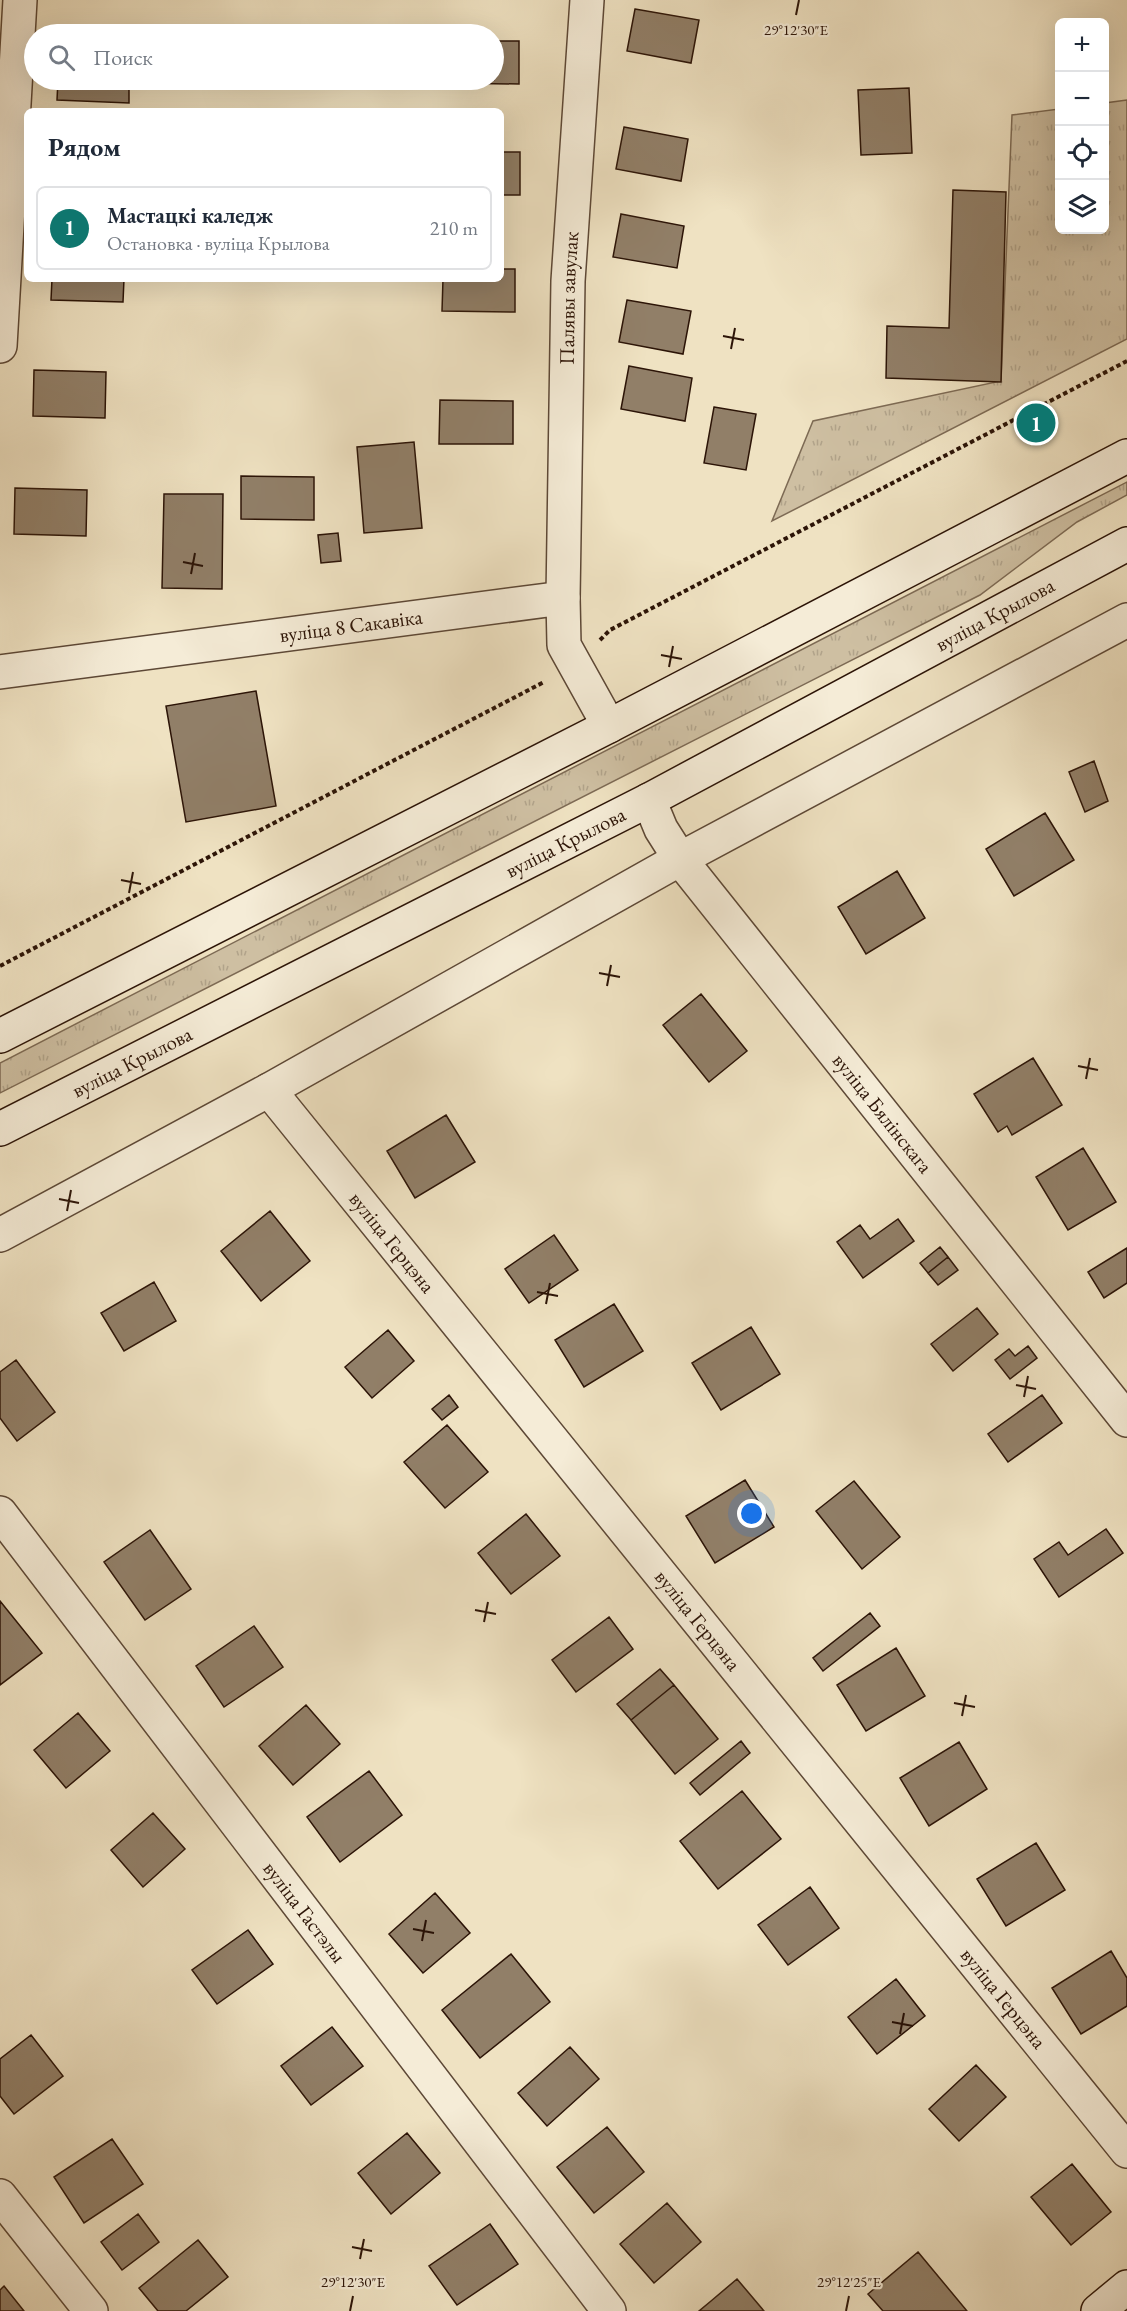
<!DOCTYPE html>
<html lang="ru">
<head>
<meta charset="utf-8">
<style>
  body { margin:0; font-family:"EB Garamond",serif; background:#f2f2f3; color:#1f2937 }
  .controls { position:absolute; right:18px; top:18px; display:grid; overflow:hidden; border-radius:9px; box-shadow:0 6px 24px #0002 }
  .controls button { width:54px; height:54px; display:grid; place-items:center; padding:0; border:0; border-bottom:2px solid #e0e1e3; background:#fff; color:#1f2937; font:30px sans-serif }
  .you { position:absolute; left:752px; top:1514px; width:21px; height:21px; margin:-15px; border:4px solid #fff; border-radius:50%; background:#1a73e8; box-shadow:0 0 0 9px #1a73e833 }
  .badge { display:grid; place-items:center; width:39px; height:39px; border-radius:50%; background:#0f766e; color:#fff; font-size:20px; font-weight:700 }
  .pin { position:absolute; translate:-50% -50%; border:3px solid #fff; box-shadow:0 2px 6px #0006 }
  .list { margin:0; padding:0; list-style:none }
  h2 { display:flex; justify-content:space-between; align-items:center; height:78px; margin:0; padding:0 24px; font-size:26px }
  h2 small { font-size:20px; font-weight:400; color:#747a83 }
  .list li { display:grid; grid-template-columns:39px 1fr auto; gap:18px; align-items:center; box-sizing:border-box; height:84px; margin:0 12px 12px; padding:0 12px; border:2px solid #e0e1e3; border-radius:9px }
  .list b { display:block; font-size:22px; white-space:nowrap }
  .list p { margin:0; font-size:20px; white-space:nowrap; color:#747a83 }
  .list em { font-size:20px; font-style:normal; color:#747a83 }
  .icon { flex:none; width:33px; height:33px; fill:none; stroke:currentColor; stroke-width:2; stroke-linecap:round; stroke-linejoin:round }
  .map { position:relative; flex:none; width:1127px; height:2311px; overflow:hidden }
  .search { position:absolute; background:#fff; box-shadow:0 6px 24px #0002; left:24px; top:24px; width:480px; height:66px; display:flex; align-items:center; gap:15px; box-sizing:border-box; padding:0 21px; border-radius:33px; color:#747a83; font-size:22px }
  .panel { position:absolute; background:#fff; box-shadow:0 6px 24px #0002; left:24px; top:108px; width:480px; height:174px; border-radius:9px }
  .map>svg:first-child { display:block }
  .grass { fill:url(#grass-tufts); stroke:#7d6a54; stroke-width:1.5 }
  .building { fill:#917f68; stroke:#2c1407; stroke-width:1.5 }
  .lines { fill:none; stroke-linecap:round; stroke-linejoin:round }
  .street-casing { stroke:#5d4836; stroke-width:36 }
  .secondary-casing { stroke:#2c1407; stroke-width:36 }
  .path { stroke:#2c1407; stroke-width:4; stroke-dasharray:4.5 3; stroke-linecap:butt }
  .street { stroke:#f5ecd7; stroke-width:33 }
  .secondary { stroke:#f5ecd7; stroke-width:33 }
  .ticks { fill:none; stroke:#2c1407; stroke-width:2 }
  .labels { text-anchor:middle; stroke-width:4.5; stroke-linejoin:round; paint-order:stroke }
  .street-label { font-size:21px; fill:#2c1407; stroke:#f5ecd7 }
  .ticks-label { font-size:15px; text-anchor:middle; fill:#2c1407; stroke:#f5ecd7; stroke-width:4.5; stroke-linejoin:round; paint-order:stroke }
</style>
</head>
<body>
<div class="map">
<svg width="1127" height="2311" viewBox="0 0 1127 2311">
  <defs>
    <pattern id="grass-tufts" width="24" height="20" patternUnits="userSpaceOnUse" patternTransform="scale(1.5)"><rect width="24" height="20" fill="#cebfa2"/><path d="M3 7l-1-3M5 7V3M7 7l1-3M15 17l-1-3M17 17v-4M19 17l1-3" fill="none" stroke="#b1a38a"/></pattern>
  </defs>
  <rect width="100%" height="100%" fill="#efe2c2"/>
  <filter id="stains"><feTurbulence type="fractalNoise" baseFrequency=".00333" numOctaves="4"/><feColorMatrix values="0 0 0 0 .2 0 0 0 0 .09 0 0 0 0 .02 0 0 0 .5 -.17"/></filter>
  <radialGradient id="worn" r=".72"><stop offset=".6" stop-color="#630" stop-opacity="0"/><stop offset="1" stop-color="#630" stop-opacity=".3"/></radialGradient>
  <path class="grass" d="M1127,100V339L772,521L813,421L1001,381L1012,115L1059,109L1060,230H1104L1105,103Z
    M1127,482V495L1077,522L980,595L0,1093V1063Z"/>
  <path class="building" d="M635,9L699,20L691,63L627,51Z
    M494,41H519V84L446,83V80H494Z
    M58,80H129V103L57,100Z
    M909,88L912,153L861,155L858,90Z
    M624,127L688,139L681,181L616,169Z
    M501,152H520V195H501Z
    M953,190L1006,192L1001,382L886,378L887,326L949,328Z
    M621,214L684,226L677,268L613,257Z
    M501,269H515V312L442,311L443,279H501Z
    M52,279H124L123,302L51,300Z
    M627,300L691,311L683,354L619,342Z
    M629,366L692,378L685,421L621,409Z
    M34,370L106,372L105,418L33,416Z
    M440,400L513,401V444H439Z
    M714,407L756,414L746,470L704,463Z
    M414,442L422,528L364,533L357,447Z
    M241,476L314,477V520L241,519Z
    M15,488L87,490L86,536L14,534Z
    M164,494H223L222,589L162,588Z
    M338,533L341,561L321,563L318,535Z
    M256,691L276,806L186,822L166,706Z
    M1094,761L1108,801L1085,812L1069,772Z
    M1045,813L1074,860L1014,896L986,849Z
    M897,871L925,918L866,954L838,907Z
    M701,994L747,1051L709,1082L663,1025Z
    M1033,1058L1062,1105L1012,1135L1007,1126L998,1132L974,1094Z
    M446,1115L475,1162L415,1198L387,1151Z
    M1083,1148L1116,1202L1068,1230L1036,1177Z
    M270,1211L310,1261L261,1301L221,1251Z
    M898,1219L914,1241L863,1278L837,1242L860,1225L870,1239Z
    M554,1235L578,1270L529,1303L505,1269Z
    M940,1247L948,1257L928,1273L920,1263Z
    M1127,1248V1283L1104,1298L1088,1272Z
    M948,1257L958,1270L938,1285L928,1273Z
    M154,1282L176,1321L124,1351L101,1313Z
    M614,1304L643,1351L584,1387L555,1340Z
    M977,1308L998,1334L953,1371L931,1344Z
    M751,1327L780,1374L721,1410L692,1363Z
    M388,1330L414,1361L372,1398L345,1367Z
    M1028,1346L1037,1358L1010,1379L995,1360L1009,1349L1015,1356Z
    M16,1360L55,1412L17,1441L0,1418V1372Z
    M449,1395L458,1407L442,1420L432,1409Z
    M1042,1395L1062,1423L1008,1462L988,1434Z
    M447,1425L488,1472L445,1508L404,1462Z
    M745,1480L774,1527L715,1563L686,1516Z
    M854,1481L900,1537L862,1569L816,1511Z
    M526,1514L560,1556L511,1594L478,1553Z
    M1106,1529L1123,1553L1059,1597L1034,1559L1059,1542L1068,1555Z
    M150,1530L191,1589L145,1620L104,1562Z
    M0,1601L42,1653L0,1685Z
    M870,1613L880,1626L823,1671L813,1658Z
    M609,1617L633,1649L576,1692L552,1660Z
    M254,1626L283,1667L224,1707L196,1666Z
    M896,1648L925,1696L866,1731L837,1685Z
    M660,1669L674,1685L631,1720L617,1704Z
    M674,1685L718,1739L675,1774L631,1720Z
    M306,1705L340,1744L293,1785L259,1746Z
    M78,1713L110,1751L66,1788L34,1750Z
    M741,1741L750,1753L700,1795L690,1783Z
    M959,1742L987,1789L929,1826L900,1778Z
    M369,1771L402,1815L340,1862L307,1817Z
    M742,1791L781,1839L718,1889L680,1841Z
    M153,1813L185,1849L143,1887L111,1850Z
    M1036,1843L1065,1890L1006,1926L977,1879Z
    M810,1887L839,1928L788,1965L758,1925Z
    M435,1893L470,1933L423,1973L389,1934Z
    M248,1930L273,1964L217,2004L192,1970Z
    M1111,1951L1127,1978V2006L1081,2034L1052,1988Z
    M511,1954L550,2002L480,2058L442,2010Z
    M896,1979L925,2016L877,2054L848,2017Z
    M332,2027L363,2066L311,2105L281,2066Z
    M31,2035L63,2076L14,2114L0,2096V2059Z
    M570,2047L599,2079L547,2126L518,2093Z
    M976,2065L1006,2097L959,2141L929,2109Z
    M607,2127L644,2172L594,2213L557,2167Z
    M407,2133L440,2173L391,2214L358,2173Z
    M112,2139L143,2184L84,2223L54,2177Z
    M1072,2164L1111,2212L1071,2245L1031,2197Z
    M667,2203L701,2242L654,2283L620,2244Z
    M138,2214L159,2242L122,2270L101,2242Z
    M490,2224L518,2264L457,2305L429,2266Z
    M198,2240L228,2277L186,2311H158L139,2288Z
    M918,2252L967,2311H883L868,2294Z
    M737,2279L764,2311H699L711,2301Z
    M4,2286L24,2311H0V2290Z"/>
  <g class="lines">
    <defs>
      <g id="street">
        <path d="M0,346L20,0"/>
        <path id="s1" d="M563,598L568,281L587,0"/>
        <path id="s2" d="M0,672L563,598L564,645L609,726"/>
        <path id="s3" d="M649,800L661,829L680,859L1127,1420"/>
        <path id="s4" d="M269,1090L1127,2151"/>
        <path d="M0,1235L269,1090L680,859L1127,620"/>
        <path id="s5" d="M0,1513L609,2311"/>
        <path d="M0,2196L91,2311"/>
      </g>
      <g id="secondary">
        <path d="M0,1036L609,726L1127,456"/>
        <path id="s6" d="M0,1129L649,800L1127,544"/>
        <path d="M1098,2311L1127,2287"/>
      </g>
    </defs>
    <use href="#street" class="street-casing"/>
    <use href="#secondary" class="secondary-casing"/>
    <path class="path" d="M600,640L610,630L1127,361
      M0,966L544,682"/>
    <use href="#street" class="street"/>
    <use href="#secondary" class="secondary"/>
  </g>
  <path class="ticks" d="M796,15L799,0M723,336L744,340M731,349L735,328M183,562L203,566M191,574L195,553M661,655L682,659M669,667L673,646M121,880L141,884M129,893L133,872M599,973L620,977M607,986L611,965M1078,1066L1098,1070M1086,1079L1090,1058M59,1199L79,1203M67,1211L71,1190M537,1292L558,1296M546,1304L550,1283M1016,1385L1036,1389M1024,1397L1028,1376M475,1610L496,1614M484,1622L488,1602M954,1703L975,1707M962,1716L966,1695M413,1929L434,1933M422,1941L426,1920M892,2022L913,2026M900,2034L904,2013M352,2247L372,2251M360,2259L364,2239M350,2311L353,2296M846,2311L849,2296"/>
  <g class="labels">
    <g class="street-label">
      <text dy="7" stroke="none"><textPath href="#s1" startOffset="300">Палявы завулак</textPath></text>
      <text dy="7" stroke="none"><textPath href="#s6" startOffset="1120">вуліца Крылова</textPath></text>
      <text dy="7" stroke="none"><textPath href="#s2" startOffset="354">вуліца 8 Сакавіка</textPath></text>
      <text dy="7" stroke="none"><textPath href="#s6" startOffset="634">вуліца Крылова</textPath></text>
      <text dy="7" stroke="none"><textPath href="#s6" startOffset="148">вуліца Крылова</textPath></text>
      <text dy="7" stroke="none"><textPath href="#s3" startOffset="392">вуліца Бялінскага</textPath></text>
      <text dy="7" stroke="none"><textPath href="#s4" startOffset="196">вуліца Герцэна</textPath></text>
      <text dy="7" stroke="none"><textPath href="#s4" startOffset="682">вуліца Герцэна</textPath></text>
      <text dy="7" stroke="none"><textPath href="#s5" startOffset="502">вуліца Гастэлы</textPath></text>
      <text dy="7" stroke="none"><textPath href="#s4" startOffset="1168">вуліца Герцэна</textPath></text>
    </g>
  </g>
  <g class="ticks-label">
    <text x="796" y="35">29°12'30"E</text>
    <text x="353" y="2287">29°12'30"E</text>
    <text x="849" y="2287">29°12'25"E</text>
  </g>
  <rect width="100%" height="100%" filter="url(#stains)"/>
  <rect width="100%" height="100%" fill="url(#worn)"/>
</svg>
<div class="controls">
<button>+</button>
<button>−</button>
<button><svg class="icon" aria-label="locate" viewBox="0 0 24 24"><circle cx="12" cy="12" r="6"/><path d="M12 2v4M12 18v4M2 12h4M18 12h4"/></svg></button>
<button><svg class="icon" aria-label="layers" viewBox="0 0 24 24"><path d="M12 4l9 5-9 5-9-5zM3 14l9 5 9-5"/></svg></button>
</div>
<div class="you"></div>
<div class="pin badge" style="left:1036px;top:423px">1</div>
<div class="search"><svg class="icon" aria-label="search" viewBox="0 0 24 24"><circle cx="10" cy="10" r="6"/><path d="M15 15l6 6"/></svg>Поиск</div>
<section class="panel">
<h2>Рядом<small></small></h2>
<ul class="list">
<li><span class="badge">1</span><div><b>Мастацкі каледж</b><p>Остановка · вуліца Крылова</p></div><em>210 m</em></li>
</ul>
</section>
</div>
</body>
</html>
